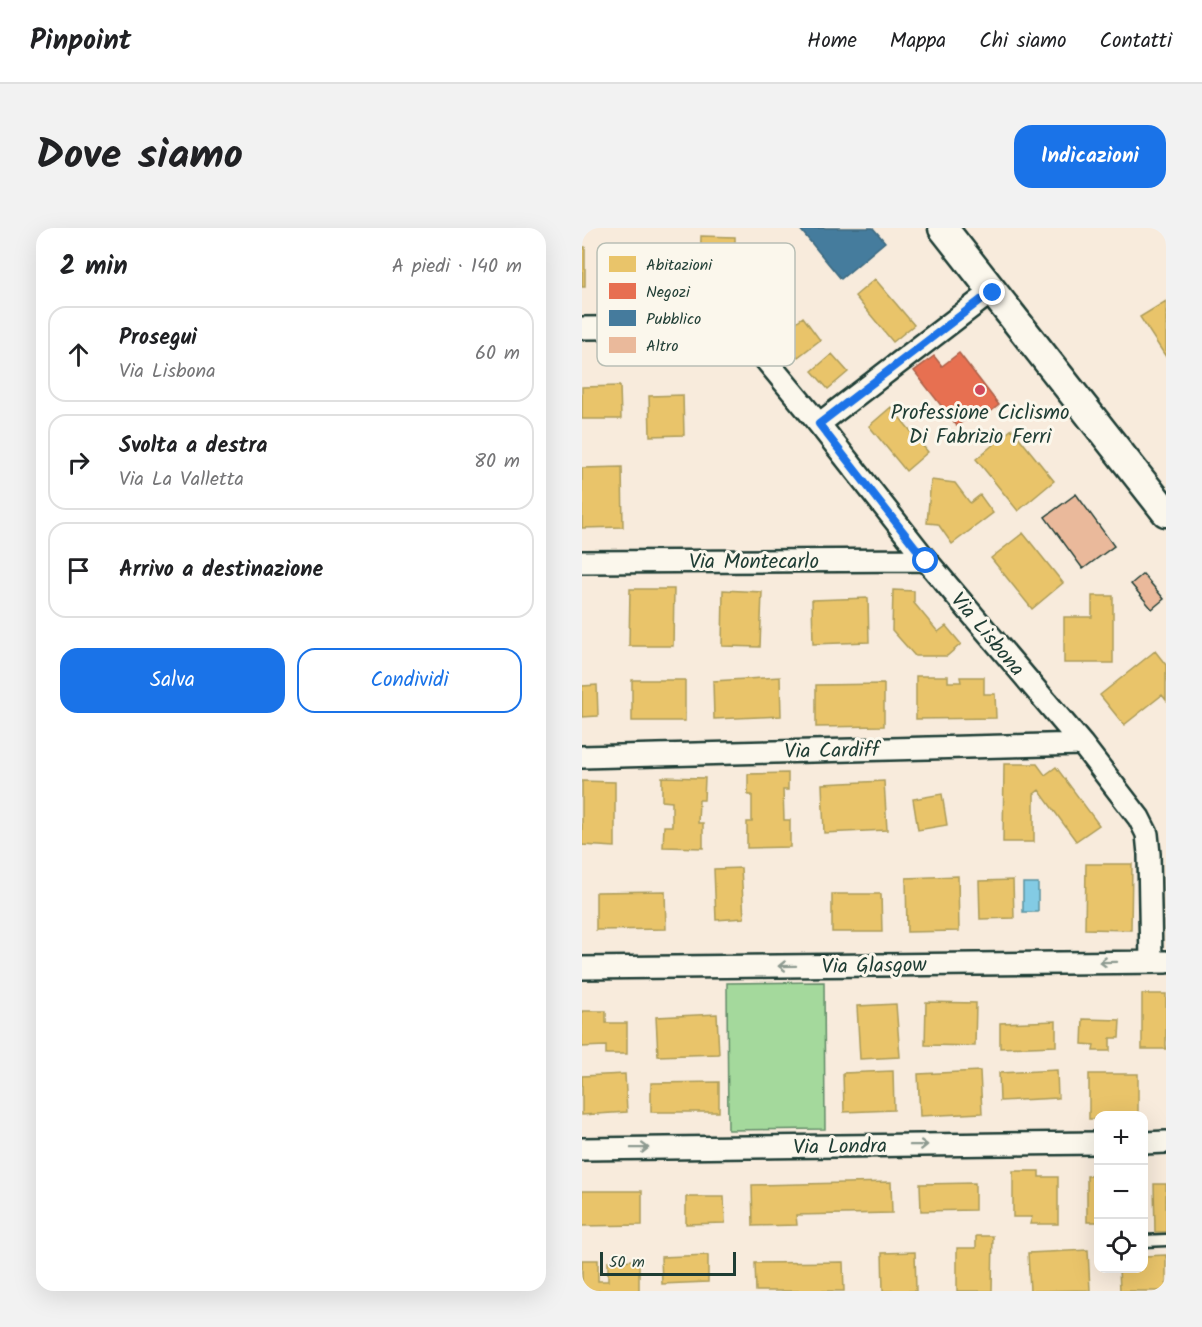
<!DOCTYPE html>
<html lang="it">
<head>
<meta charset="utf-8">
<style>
  body { margin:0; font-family:Kalam,sans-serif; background:#f2f2f2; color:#202124 }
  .controls { position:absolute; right:18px; bottom:18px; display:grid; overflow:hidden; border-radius:12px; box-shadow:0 6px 24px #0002 }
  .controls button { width:54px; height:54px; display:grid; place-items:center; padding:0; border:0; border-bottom:2px solid #e0e0e0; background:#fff; color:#202124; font:30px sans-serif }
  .scale { position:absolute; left:18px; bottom:15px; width:136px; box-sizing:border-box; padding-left:6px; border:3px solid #1f3d34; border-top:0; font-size:16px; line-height:21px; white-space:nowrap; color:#1f3d34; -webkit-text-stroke:4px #fbf7ec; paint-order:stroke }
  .stop { position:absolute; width:18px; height:18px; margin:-14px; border:4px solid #1a73e8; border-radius:50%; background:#fff }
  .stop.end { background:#1a73e8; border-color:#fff; box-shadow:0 2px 6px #0008 }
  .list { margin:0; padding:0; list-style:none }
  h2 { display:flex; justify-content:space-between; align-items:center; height:78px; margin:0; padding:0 24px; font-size:26px }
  h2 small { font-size:20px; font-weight:400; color:#757577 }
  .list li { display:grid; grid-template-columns:39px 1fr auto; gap:18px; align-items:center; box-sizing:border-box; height:96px; margin:0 12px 12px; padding:0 12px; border:2px solid #e0e0e0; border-radius:18px }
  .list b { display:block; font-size:22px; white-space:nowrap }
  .list p { margin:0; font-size:20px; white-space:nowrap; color:#757577 }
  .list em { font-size:20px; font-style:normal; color:#757577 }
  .actions { display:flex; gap:12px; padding:18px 24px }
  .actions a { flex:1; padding:14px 0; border:2px solid #1a73e8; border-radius:18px; text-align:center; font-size:21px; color:#1a73e8 }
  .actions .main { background:#1a73e8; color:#fff }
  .icon { flex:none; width:33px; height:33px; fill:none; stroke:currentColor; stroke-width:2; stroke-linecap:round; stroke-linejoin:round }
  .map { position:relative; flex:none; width:584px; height:1063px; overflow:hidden; border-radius:18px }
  header { display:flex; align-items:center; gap:36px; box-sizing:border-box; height:84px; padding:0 30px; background:#fff; border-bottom:2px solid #e0e0e0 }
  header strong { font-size:28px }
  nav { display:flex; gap:33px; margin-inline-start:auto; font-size:21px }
  .intro { display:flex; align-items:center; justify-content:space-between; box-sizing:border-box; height:144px; padding:0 36px }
  h1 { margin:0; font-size:42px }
  .button { padding:15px 27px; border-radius:18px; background:#1a73e8; color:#fff; font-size:21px; font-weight:700 }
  main { display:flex; gap:36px; padding:0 36px }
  aside { flex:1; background:#fff; border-radius:18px; box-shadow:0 6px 24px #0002 }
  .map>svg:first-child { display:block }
  .green { fill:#a4d99c; stroke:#628b68; stroke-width:1.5 }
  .water { fill:#83cbe4; stroke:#5b929e; stroke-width:1.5 }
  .homes { fill:#e9c46a; stroke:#ac9c5a; stroke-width:1.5 }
  .shops { fill:#e76f51; stroke:#ab6048; stroke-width:1.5 }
  .public { fill:#457b9d; stroke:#3a687e; stroke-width:1.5 }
  .building { fill:#eab99b; stroke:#1f3d34; stroke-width:1.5 }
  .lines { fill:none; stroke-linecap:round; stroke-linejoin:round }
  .lane-casing { stroke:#1f3d34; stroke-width:15 }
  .street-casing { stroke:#1f3d34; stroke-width:26 }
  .secondary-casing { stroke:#1f3d34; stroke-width:33 }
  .lane { stroke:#fbf7ec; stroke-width:10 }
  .street { stroke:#fbf7ec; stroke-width:21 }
  .secondary { stroke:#fbf7ec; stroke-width:28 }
  .oneway { stroke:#8d9a90 }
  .route { stroke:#1a73e8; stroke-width:8 }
  .poi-dot { fill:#d1495b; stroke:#fbf7ec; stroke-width:2 }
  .labels { text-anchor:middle; stroke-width:6; stroke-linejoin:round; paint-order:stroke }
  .poi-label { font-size:21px; fill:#1f3d34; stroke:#fbf7ec }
  .street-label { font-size:21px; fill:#1f3d34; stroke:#fbf7ec }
  .key { fill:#fbf7ec; stroke:#b9bfb5; stroke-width:1.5 }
  .key-label { font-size:16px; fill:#1f3d34 }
</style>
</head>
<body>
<header>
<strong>Pinpoint</strong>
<nav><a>Home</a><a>Mappa</a><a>Chi siamo</a><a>Contatti</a></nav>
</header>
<div class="intro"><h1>Dove siamo</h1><a class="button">Indicazioni</a></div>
<main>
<aside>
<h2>2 min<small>A piedi · 140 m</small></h2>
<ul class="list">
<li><svg class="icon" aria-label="ahead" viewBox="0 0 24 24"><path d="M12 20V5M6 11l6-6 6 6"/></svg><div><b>Prosegui</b><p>Via Lisbona</p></div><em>60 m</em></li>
<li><svg class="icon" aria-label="right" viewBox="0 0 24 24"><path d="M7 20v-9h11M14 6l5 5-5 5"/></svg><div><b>Svolta a destra</b><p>Via La Valletta</p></div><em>80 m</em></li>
<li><svg class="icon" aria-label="arrive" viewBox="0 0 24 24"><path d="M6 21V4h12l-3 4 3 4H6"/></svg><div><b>Arrivo a destinazione</b></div></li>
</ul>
<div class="actions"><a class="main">Salva</a><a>Condividi</a></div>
</aside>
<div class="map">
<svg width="584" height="1063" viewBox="0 0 584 1063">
  <rect width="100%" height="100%" fill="#f8ebdc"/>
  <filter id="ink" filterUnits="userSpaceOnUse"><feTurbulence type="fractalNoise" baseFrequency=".0167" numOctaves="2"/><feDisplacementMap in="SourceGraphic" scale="12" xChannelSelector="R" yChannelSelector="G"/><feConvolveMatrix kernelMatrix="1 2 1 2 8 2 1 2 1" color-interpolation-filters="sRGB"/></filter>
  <g filter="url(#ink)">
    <path class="green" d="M242,754L243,901L146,902L145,755Z"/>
    <path class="water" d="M441,655H456V684H441Z"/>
    <path class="homes" d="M119,8L153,9V19H174V36L161,63H118Z
      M0,19H3V59H0Z
      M293,51L332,97L311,114L273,68Z
      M584,73V129L558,89Z
      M221,89L238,112L216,129L198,106Z
      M250,126L266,144L246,161L230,143Z
      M38,158L39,191H0V159Z
      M101,167L102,207L68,208L67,168Z
      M309,179L346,224L324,243L287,198Z
      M430,201L472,253L436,283L394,231Z
      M40,239L41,299L0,300V240Z
      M349,252L373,255L388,275L398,267L411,285L370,316L356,296L345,295Z
      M441,305L481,355L450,381L409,330Z
      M48,361H92L91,418H47Z
      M141,362L180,364L178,419L140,418Z
      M311,362L332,363V375L356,404L364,398L379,416L365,428H333L310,402Z
      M510,368H531V435H482V389H510Z
      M286,370L287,414L231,416L230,372Z
      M573,423L584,437V472L580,467L542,497L518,467Z
      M334,448H366V454H379L378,449H402V466H413L414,490L334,491Z
      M198,449L199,488L132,491L131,453Z
      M50,452H103V493H50Z
      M302,456V498L234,499V457Z
      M15,457L16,488L0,489V458Z
      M422,536H455L463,547L474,539L517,597L494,613L457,562L452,566V614H421Z
      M206,545V562H201L202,592H208V619L165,620V594H170V567H166V546Z
      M80,549L123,550L122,572H117L116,595H121V620L81,619L82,598H90V574L80,573Z
      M0,553L33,554V619L0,617Z
      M302,553L305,602L242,605L240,556Z
      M360,566L365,597L336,602L331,571Z
      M504,636H550L549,702L503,701Z
      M159,640L162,690L134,692L132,641Z
      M376,648L377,703L325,704L324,650Z
      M431,652L432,690L398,691L397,653Z
      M83,663L84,701L14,702V664Z
      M250,666H299L300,704H250Z
      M560,766H584V821H560Z
      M344,774L394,775L393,818L343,817Z
      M314,776L318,829L278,831L275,778Z
      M0,783H24V795H45V826H24V818L0,819Z
      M135,786L137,826L76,828L74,789Z
      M501,791L538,792L537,810H528V823H511L512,817L500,816Z
      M474,793V818L418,820V795Z
      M475,842L476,870L418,873L417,845Z
      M311,843L312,882L262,884L261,845Z
      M398,843L400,885L338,888L336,846Z
      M43,846L45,884L0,887V848Z
      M507,846H556V888H516V891H507Z
      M137,854V884H69V855Z
      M431,943H457V949H476V996H448L450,989H431Z
      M505,948H516V994H505Z
      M309,954L310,985L214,987L215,997L171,998L170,957Z
      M393,955V982L339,983L338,956Z
      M572,956H584V1004H573Z
      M0,963H60V997L0,998Z
      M104,969H142L143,995L104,996Z
      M394,1008H411L410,1063H375V1020H394Z
      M506,1022L508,1062L448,1063L446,1025Z
      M333,1024L334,1063H301L300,1025Z
      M126,1027V1054L80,1056L79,1029Z
      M584,1027V1063H538L537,1040H562V1028Z
      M0,1032H16V1053H26V1033L57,1032V1063H0Z
      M261,1034L262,1063H174L173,1035Z"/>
    <path class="shops" d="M377,125L417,177L401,190L395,182L375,198L332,143L352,128L360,138Z"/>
    <path class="public" d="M217,0H291L303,14L259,51Z"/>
    <path class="building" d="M494,266L532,318L501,341L463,289Z
      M561,346L582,371L570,381L549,356Z"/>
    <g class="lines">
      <defs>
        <path id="lane" d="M562,1013L584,1012"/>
        <path id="street" d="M0,100L143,99L155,101L164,108L237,196L344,332L500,516L557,590L565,606L567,626L569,734
          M237,196L400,71L411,65
          M0,334L344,332
          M0,529L500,516
          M0,740L584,734
          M562,915L584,914
          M0,921L516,915"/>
        <path id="secondary" d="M361,0L584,284"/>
      </defs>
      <use href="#lane" class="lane-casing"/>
      <use href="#street" class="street-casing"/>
      <use href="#secondary" class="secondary-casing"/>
      <use href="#lane" class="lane"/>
      <use href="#street" class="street"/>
      <use href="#secondary" class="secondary"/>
    </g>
    <defs><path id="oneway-shaft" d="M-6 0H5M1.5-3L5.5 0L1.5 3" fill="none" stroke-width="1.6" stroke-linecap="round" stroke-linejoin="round" transform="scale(1.5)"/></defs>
    <g class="oneway">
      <use href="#oneway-shaft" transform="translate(526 734) rotate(179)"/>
      <use href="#oneway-shaft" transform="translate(205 738) rotate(179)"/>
      <use href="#oneway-shaft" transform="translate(337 917) rotate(-1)"/>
      <use href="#oneway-shaft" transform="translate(58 920) rotate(-1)"/>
    </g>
  </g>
  <g class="lines" filter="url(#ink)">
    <path class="route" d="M344,333L237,196L400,71L411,65"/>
  </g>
  <circle class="poi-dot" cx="398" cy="162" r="6"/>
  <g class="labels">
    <g class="poi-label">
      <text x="398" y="191">Professione Ciclismo<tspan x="398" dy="24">Di Fabrizio Ferri</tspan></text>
    </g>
    <g class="street-label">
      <text x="172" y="340">Via Montecarlo</text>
      <text transform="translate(406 406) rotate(50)" y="7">Via Lisbona</text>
      <text transform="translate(250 522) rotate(-1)" y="7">Via Cardiff</text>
      <text transform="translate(292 737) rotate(-1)" y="7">Via Glasgow</text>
      <text transform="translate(258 918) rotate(-1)" y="7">Via Londra</text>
    </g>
  </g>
  <rect x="15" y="15" width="198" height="123" rx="9" class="key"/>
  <rect x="27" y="28" width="27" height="16" fill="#e9c46a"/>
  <rect x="27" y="55" width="27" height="16" fill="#e76f51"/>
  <rect x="27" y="82" width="27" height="16" fill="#457b9d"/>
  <rect x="27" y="109" width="27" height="16" fill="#eab99b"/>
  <g class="key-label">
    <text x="64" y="42">Abitazioni</text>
    <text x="64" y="69">Negozi</text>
    <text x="64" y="96">Pubblico</text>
    <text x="64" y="123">Altro</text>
  </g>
</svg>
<div class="controls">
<button>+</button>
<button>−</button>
<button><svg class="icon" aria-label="locate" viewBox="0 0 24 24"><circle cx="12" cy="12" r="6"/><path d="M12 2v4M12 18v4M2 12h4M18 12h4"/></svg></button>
</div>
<div class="scale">50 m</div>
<div class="stop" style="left:344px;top:333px"></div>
<div class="stop end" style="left:411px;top:65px"></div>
</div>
</main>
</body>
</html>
